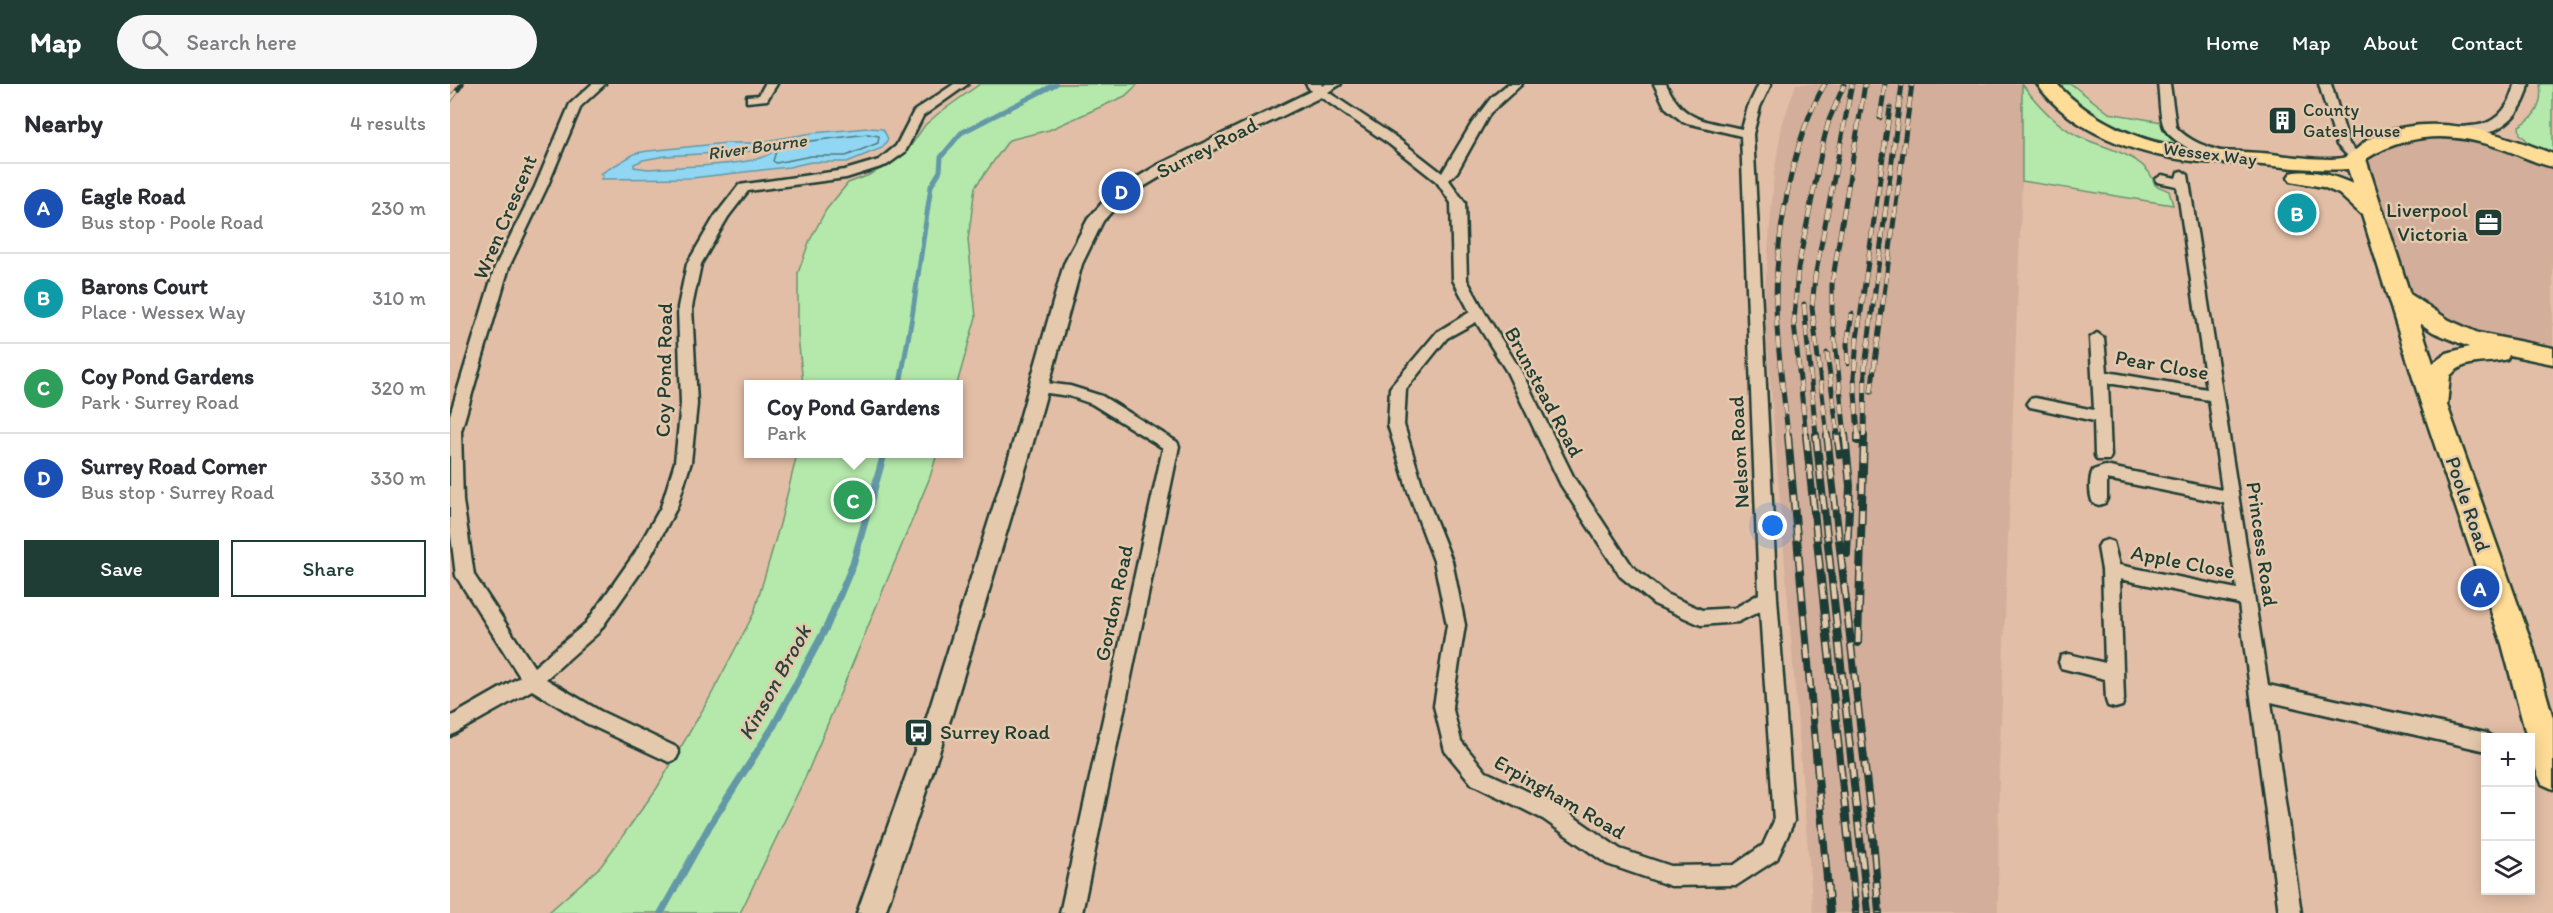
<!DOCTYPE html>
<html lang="en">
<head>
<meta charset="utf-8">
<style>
  body { margin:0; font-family:Itim,sans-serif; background:#f7f7f7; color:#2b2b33 }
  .controls { position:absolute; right:18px; bottom:18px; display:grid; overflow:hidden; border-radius:0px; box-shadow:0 3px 15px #0003 }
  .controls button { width:54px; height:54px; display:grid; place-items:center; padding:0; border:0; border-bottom:2px solid #e1e1e2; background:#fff; color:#2b2b33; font:30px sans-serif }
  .you { position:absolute; left:1323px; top:442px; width:21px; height:21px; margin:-15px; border:4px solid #fff; border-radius:50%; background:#1a73e8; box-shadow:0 0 0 9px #1a73e833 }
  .badge { display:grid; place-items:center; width:39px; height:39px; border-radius:50%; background:#1f3d34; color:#fff; font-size:20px; font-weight:700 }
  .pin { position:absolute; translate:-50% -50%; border:3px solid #fff; box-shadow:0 2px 6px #0006 }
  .popup { position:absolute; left:294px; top:296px; width:219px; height:78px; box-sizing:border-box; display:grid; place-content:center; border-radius:0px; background:#fff; filter:drop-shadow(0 2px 4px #0005); font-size:20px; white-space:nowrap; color:#7c7c81 }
  .popup b { font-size:22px; color:#2b2b33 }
  .popup::after { content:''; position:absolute; left:50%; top:100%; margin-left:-12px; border:12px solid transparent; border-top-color:#fff }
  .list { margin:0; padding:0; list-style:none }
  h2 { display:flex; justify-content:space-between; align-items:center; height:78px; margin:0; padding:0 24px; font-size:26px }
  h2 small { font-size:20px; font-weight:400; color:#7c7c81 }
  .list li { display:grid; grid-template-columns:39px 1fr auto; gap:18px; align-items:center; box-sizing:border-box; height:90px; padding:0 24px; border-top:2px solid #e1e1e2 }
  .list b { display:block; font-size:22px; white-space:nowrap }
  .list p { margin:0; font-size:20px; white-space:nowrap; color:#7c7c81 }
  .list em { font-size:20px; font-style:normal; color:#7c7c81 }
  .actions { display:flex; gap:12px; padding:18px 24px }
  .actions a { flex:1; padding:14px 0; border:2px solid #1f3d34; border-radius:0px; text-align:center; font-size:21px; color:#1f3d34 }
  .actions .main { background:#1f3d34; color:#fff }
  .icon { flex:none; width:33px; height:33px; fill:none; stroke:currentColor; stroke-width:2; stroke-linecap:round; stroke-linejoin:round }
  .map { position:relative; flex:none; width:2103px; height:829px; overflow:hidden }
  header { display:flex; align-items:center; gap:36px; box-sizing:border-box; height:84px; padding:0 30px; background:#1f3d34; color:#fff }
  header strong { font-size:28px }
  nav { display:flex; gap:33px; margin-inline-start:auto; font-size:21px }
  .search { width:420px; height:54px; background:#f7f7f7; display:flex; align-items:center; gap:15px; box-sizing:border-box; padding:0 21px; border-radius:33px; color:#7c7c81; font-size:22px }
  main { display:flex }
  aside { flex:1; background:#fff }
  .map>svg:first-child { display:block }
  .built { fill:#d3ae9a }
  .green { fill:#b5e9ab; stroke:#6a9370; stroke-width:1.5 }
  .water { fill:#91d7f3; stroke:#6399a7; stroke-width:1.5; fill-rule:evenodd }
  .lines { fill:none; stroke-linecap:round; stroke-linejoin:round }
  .shore { stroke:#4d7b80; stroke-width:1.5 }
  .stream-far1 { stroke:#6399a7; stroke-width:5 }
  .stream { stroke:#6399a7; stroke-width:7 }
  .minor-casing { stroke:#1f3d34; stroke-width:5 }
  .tertiary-casing { stroke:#1f3d34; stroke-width:5 }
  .trunk-casing { stroke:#1f3d34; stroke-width:5 }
  .minor { fill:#e5c9ac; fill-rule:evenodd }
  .tertiary { fill:#e5c9ac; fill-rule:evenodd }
  .trunk { fill:#ffdd96; fill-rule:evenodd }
  .rail-far1-casing { stroke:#1f3d34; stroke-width:5 }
  .rail-casing { stroke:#1f3d34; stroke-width:8 }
  .rail-far1 { stroke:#e5c9ac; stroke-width:4; stroke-dasharray:11; stroke-linecap:butt }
  .rail { stroke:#e5c9ac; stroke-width:5; stroke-dasharray:15; stroke-linecap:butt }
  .labels { text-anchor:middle; stroke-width:5; stroke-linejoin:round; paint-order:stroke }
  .far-poi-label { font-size:18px; fill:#1f3d34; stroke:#e5c9ac; text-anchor:start }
  .far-water-label { font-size:18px; font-style:italic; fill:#25453e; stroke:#e5c9ac }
  .far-street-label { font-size:18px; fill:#1f3d34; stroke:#e5c9ac }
  .street-label { font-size:21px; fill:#1f3d34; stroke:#e5c9ac }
  .poi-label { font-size:21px; fill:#1f3d34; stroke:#e5c9ac; text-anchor:end }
  .water-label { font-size:22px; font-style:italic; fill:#25453e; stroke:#e5c9ac }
</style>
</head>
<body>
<header>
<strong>Map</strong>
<div class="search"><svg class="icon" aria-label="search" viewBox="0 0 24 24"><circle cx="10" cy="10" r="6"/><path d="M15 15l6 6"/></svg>Search here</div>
<nav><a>Home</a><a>Map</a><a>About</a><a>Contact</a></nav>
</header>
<main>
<aside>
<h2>Nearby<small>4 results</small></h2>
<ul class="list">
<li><span class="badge" style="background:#1a4fb4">A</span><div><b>Eagle Road</b><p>Bus stop · Poole Road</p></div><em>230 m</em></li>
<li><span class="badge" style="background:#0f9aa8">B</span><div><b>Barons Court</b><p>Place · Wessex Way</p></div><em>310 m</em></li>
<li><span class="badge" style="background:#2e9e5b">C</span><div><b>Coy Pond Gardens</b><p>Park · Surrey Road</p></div><em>320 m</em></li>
<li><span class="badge" style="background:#1a4fb4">D</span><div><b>Surrey Road Corner</b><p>Bus stop · Surrey Road</p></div><em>330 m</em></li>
</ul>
<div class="actions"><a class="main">Save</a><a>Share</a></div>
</aside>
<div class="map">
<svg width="2103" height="829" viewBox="0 0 2103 829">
  <rect width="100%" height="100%" fill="#e3bea6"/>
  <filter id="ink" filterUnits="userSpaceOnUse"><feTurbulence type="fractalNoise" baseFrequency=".0167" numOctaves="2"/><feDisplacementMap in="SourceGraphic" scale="12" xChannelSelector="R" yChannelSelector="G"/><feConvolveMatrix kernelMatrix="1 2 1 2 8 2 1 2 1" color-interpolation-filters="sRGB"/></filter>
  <g filter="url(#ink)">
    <path class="built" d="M1346,0H1572V97L1549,688L1548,829H1363L1314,219L1324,90L1332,41Z
      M1989,47L2103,77V272L2023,256L1950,214L1906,73Z"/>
    <path class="green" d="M530,0H688L675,12L599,46L559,56L525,103L518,156L526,233L507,300H353L348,252V189L359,158L376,126L398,99L417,92L438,81L458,66L475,41L489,29Z
      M1572,0C1587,20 1604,39 1626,51C1652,65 1697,69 1705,101L1719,107L1723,121L1572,97Z
      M1608,0H1621L1659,29L1712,38L1737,62C1691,55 1637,38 1608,0Z
      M2090,0H2103V73L2085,64L2070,50L2069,42C2087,33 2093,19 2090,0Z
      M347,370H487L480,393L356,692L295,819L290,829H98L151,782L207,704L259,615L304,529L330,440Z"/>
    <path class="water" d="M418,44L433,45L438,55L432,64L397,78H361L339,83L242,94L151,95L153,92L150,90L186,69L198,67L276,59H303L363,49ZM319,66L321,69C300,83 227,82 198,85L184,83V80L193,76L215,72Z"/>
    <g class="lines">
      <path class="shore" d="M418,50L429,52L428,59L396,72H361L326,79L323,77L328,61Z"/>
      <path class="stream-far1" d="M450,300L462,233L481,102L490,87L491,73L511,49L606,0"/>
      <path class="stream" d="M211,829L260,741L323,643L377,542L403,480L434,370"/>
      <defs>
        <path id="minor" d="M142,0H155L131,22L97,103L59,183L11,347L13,417L24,491L84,583L136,539L185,469L211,423L225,378L231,320L228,223L237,180L265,132L289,101L395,86L429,76L446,62L464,27L504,0H518L473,32L455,68L437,81L396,94L298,107L278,133L251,180L242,223L247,320L241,378L227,423L197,479L148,549L96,595L150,627L226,663L229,669L226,675L219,678L136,639L82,606L0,652V633L70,593L6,492L0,443V331L45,183L85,103L120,20Z
          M315,0H327L317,16L297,18V12L309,11Z
          M876,0H891L878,8L947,54L992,89L1022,39L1041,14L1058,0H1072L1040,29L1007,88L999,96L1015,119L1017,196L1035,229L1071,287L1124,394L1182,482L1216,510L1252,526L1285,524L1309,510L1291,52L1233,38L1215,23L1204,0H1216C1234,39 1254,36 1292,45L1298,23L1309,0H1321L1310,23L1303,50L1327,514L1344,737L1327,775L1287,801L1221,802L1157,780L1093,735L1022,700L995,667L984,622L997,541L984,477L958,407L938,341L940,304L943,300L987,248L1020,228L1003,196L1001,119L987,98L939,60L866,10V6ZM1026,238L1057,288L1111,401L1170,492L1204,520L1251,541L1288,538L1310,527L1324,737L1313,761L1284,781L1221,782L1170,765L1107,721L1036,688L1011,657L1002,622L1015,541L1002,477L974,407L954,341L956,305L997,254Z
          M1708,0H1720L1726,43C1739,58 1758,63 1776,69L1778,72L1776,75C1761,78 1720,58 1714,43C1709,31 1710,13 1708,0Z
          M1869,0H1881L1899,60L1912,73L1910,76H1902L1887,61Z
          M1732,87L1738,91L1818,601L2036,649L2044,654H2036V667L1821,618L1851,829H1829L1789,520L1670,495L1674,616L1672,622L1665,624L1658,622L1656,616L1655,595L1611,584L1609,578L1611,572L1618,570L1655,579L1652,486L1648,463L1651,458L1657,456L1663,458L1669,481L1787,505L1774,419L1657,395V415L1655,419L1649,421L1643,419C1639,411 1639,394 1643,386L1655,382L1772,406L1759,316L1658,299L1661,372L1659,376H1647L1645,372L1644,337L1585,324L1580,323L1577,319L1580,315L1585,314L1644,326L1640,254L1647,249L1654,254L1657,288L1757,305L1727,102L1707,98L1706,95L1712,91L1726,94L1728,88Z
          M588,298L620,302L652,312L727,358L729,362L632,829H610L713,364L642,320L619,312L583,307L580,303L583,299Z"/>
        <path id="tertiary" d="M856,0H871L877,8L875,11L720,87L673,115L653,137L632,180L579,373L502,630L435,829H407L478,630L559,373L614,180L638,135L661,109L708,81L861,7Z
          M2065,0H2079C2074,37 2035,60 2000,51L1997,48L2000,45C2009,42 2019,43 2029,41C2048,38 2062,19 2065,0Z"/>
        <path id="trunk" d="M1587,0H1607C1641,37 1691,59 1740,65C1767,68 1795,67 1822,70C1835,72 1886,78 1895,73C1904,69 1912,59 1921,54C1979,26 2047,48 2103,70V83C2085,79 2068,70 2050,64C2002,48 1960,48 1916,75L1960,210L1999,236L2028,249L2103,264V280L2059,271L2057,275C2037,281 2015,274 2000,292L1997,321L2082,560L2103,634V705L2092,700C2085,685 2080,670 2080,654H2077L2052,560L1972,323L1912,131L1889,110L1873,103L1841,97L1838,93L1841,89C1860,84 1885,92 1903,100L1898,85C1866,87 1834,83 1802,80C1782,78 1763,80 1743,77C1687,71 1621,48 1587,0ZM1970,239L1983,248L2019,263L1997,269L1983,279Z"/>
      </defs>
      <use href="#minor" class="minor-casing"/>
      <use href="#tertiary" class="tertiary-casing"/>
      <use href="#trunk" class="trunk-casing"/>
      <use href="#minor" class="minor"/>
      <use href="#tertiary" class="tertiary"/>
      <use href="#trunk" class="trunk"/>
      <defs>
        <path id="rail-far1" d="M0,16L12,0
          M1430,34L1435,0
          M1354,220L1366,352
          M1377,269L1388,352
          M1398,280L1397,260L1402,230
          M1421,308L1462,0
          M1338,352C1334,308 1326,261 1326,216C1326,153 1342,54 1375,0
          M1356,352L1344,239L1348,184L1374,55L1379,36L1394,1
          M1377,352L1362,223L1365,193L1402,0
          M1395,352L1382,228V200L1415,0
          M1408,352L1404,293L1407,255L1440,24
          M1414,352L1415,283L1452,0"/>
        <path id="rail" d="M1338,351L1380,829
          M1356,351L1406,829
          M1366,351L1418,829
          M1377,351L1423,753L1429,829
          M1387,351L1390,371
          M1395,351L1400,402L1397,470
          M1408,351V357
          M1408,559L1414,351"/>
      </defs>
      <use href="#rail-far1" class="rail-far1-casing"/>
      <use href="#rail" class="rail-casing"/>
      <use href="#rail-far1" class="rail-far1"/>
      <use href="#rail" class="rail"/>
    </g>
  </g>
  <defs>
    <symbol id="building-square" viewBox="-11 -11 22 22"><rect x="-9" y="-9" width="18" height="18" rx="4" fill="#1f3d34" stroke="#e5c9ac"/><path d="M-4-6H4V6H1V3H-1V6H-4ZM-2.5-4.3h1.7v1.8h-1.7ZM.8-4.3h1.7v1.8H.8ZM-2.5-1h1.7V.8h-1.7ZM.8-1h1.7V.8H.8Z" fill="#fff"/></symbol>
    <symbol id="office-square" viewBox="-11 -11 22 22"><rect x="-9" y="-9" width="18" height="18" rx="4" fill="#1f3d34" stroke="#e5c9ac"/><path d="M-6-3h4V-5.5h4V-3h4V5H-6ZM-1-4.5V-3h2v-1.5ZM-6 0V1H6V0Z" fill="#fff"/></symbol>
    <symbol id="bus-square" viewBox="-11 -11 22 22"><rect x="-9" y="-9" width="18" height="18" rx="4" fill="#1f3d34" stroke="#e5c9ac"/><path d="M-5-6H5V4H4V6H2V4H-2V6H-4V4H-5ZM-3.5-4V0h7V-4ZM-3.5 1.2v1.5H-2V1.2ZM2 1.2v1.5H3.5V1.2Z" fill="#fff"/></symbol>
  </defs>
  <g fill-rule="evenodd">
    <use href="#building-square" x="1816" y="20" width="33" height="33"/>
    <use href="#office-square" x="2022" y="122" width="33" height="33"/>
    <use href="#bus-square" x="452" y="632" width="33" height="33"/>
  </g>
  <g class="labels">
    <g class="far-poi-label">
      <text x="1853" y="32">County<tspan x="1853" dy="21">Gates House</tspan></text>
    </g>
    <g class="far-water-label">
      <text transform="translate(307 63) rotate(-8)" y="6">River Bourne</text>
    </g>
    <g class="far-street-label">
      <text transform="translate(1760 70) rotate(7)" y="6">Wessex Way</text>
    </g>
    <g class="street-label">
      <text transform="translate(757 64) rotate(-27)" y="7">Surrey Road</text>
      <text transform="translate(55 133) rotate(-67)" y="7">Wren Crescent</text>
      <text transform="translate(1712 281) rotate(10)" y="7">Pear Close</text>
      <text transform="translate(214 286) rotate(-89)" y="7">Coy Pond Road</text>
      <text transform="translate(1094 308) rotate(62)" y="7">Brunstead Road</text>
      <text transform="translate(1289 368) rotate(-93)" y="7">Nelson Road</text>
      <text transform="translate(2018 420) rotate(71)" y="7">Poole Road</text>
      <text transform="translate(1812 460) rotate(82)" y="7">Princess Road</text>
      <text transform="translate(1733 478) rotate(11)" y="7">Apple Close</text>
      <text transform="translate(664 519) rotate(-78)" y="7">Gordon Road</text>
      <text transform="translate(1110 713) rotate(30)" y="7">Erpingham Road</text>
    </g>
    <g class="poi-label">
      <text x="2018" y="133">Liverpool<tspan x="2018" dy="24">Victoria</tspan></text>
      <text x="490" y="655" text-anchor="start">Surrey Road</text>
    </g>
    <g class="water-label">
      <text transform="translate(324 598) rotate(-61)" y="8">Kinson Brook</text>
    </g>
  </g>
</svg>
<div class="controls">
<button>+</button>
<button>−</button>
<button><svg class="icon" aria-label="layers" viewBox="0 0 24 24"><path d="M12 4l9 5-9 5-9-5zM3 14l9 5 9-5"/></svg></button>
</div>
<div class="you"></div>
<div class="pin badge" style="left:2030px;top:504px;background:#1a4fb4">A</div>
<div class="pin badge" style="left:1847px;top:129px;background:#0f9aa8">B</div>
<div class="pin badge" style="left:403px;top:416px;background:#2e9e5b">C</div>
<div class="popup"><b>Coy Pond Gardens</b>Park</div>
<div class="pin badge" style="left:671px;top:107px;background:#1a4fb4">D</div>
</div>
</main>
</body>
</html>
